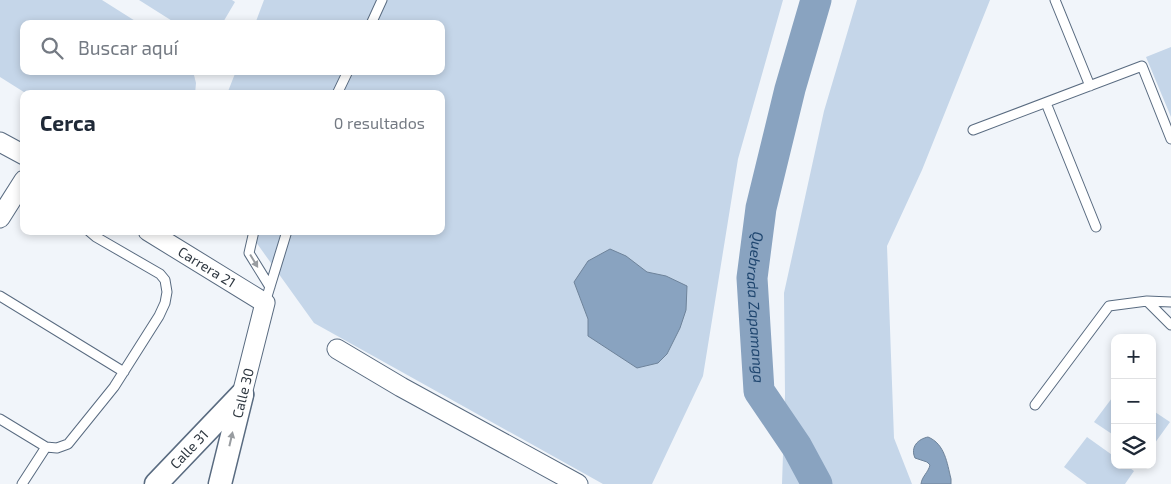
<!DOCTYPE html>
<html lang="es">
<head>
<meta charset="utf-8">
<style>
  body { margin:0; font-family:"Exo 2",sans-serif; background:#f6f6f7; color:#1f2937 }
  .controls { position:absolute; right:15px; bottom:15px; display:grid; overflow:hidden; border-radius:10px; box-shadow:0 2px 8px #0003 }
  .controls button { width:45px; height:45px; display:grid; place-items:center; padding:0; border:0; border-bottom:1px solid #e0e1e3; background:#fff; color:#1f2937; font:25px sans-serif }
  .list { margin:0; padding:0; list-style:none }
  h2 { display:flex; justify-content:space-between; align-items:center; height:65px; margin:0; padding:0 20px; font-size:21px }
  h2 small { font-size:16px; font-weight:400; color:#747a83 }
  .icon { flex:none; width:28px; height:28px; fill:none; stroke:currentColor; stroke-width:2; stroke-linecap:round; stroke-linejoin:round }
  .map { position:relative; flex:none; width:1171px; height:484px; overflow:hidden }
  .search { position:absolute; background:#fff; box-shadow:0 2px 8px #0003; left:20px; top:20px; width:425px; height:55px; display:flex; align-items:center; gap:12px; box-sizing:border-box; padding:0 18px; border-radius:10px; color:#747a83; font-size:19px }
  .panel { position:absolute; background:#fff; box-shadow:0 2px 8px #0003; left:20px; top:90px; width:425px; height:145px; border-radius:10px }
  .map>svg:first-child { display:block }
  .green { fill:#c5d6e9 }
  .water { fill:#89a3c0; stroke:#6e839a }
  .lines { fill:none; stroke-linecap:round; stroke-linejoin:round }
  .river { stroke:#89a3c0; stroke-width:31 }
  .service-casing { stroke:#596b80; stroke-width:11 }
  .minor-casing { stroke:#596b80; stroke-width:21 }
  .tertiary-casing { stroke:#596b80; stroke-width:25 }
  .service { stroke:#fff; stroke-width:9 }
  .minor { stroke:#fff; stroke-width:19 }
  .tertiary { stroke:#fff; stroke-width:22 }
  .oneway { fill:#989ca0 }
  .labels { text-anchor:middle; stroke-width:5; stroke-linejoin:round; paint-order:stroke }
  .street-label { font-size:14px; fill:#303942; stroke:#fff }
  .water-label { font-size:15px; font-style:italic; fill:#1e456e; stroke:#fff }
</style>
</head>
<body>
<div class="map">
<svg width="1171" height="484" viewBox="0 0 1171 484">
  <rect width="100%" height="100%" fill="#f1f5fa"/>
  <path class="green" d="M0,0H102L140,24H24V71H193L196,83L195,94H27L0,77Z
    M139,0H232L235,2L222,24H177Z
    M264,0H783L738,159L703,376L652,484H603L314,323L248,231H441V94H227L236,71H441V24H255Z
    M857,0H990L922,170L887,246L894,438L912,484H782L785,394L784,293L824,111Z
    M1171,47V117L1146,57Z
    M1115,394V436L1094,422Z
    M1152,410L1170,422L1152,447Z
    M1087,437L1115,457V465H1126L1134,471L1125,484H1087L1064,467Z"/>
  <path class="water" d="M610,249L626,256L647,272L666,276L687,286L686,310L680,328L667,354L658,363L637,368L588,336V319L574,282L588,261Z
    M928,437C945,444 947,463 951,479V484H921C922,476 928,473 930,465L927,462L915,458C910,447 918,439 928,437Z"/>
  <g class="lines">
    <path class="river" id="s1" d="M816,0L790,89L761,208L752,278L759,391L797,447L817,484"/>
    <defs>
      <path id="service" d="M1055,0L1090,86
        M371,24L382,0
        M337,94L348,71
        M1046,103L1096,227
        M973,130L1142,66L1171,139
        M254,231L249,253L270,287
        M0,296L124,372
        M1147,301L1171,325
        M265,303L287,231
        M1035,405L1109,306L1147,301L1171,302
        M0,419L46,447L57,448L68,444L114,387L159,316L165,303L167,292L165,280L160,274L96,237L89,231
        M22,484L46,447"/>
      <g id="minor">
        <path d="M0,142L24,155"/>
        <path d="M0,218L24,180"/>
        <path id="s2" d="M148,231L265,303L242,394"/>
        <path d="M337,349L401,387L578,484"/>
      </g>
      <g id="tertiary">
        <path id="s3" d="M156,484L242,394"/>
        <path d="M220,484L242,395"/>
      </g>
    </defs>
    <use href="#service" class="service-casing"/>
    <use href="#minor" class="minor-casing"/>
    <use href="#tertiary" class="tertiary-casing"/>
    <use href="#service" class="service"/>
    <use href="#minor" class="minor"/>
    <use href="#tertiary" class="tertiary"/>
  </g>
  <defs><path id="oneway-solid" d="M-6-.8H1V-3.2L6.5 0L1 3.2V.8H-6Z" transform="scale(1.25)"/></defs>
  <g class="oneway">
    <use href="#oneway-solid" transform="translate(254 261) rotate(59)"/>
    <use href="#oneway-solid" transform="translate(231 439) rotate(-77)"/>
  </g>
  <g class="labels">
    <g class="street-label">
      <text dy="5" stroke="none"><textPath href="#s2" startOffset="69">Carrera 21</textPath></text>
      <text transform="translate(243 393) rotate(-76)" y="5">Calle 30</text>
      <text dy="5" stroke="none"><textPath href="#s3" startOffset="48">Calle 31</textPath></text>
    </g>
    <g class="water-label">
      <text dy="5" stroke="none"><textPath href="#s1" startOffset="315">Quebrada Zapamanga</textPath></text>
    </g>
  </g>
</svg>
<div class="controls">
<button>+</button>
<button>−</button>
<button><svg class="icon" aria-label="layers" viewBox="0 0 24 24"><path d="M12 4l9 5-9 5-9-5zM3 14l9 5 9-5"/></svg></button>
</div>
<div class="search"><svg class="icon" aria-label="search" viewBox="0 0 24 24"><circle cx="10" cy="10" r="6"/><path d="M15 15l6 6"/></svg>Buscar aquí</div>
<section class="panel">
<h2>Cerca<small>0 resultados</small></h2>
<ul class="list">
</ul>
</section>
</div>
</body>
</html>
